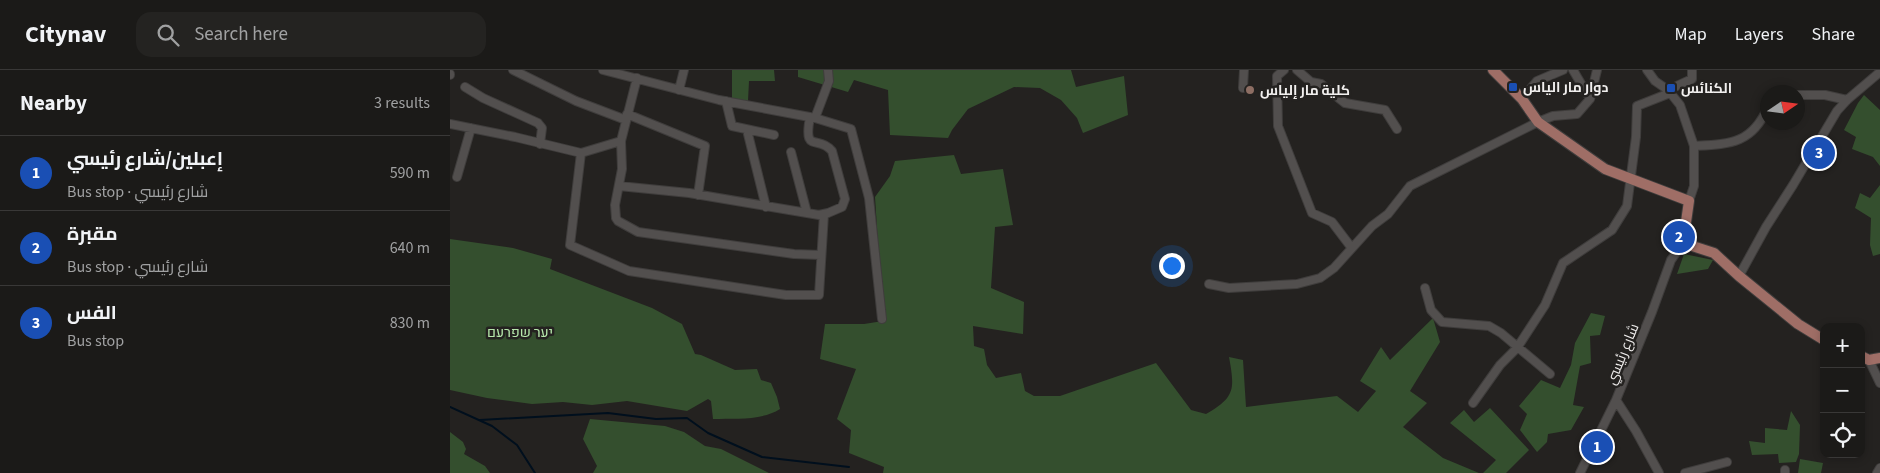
<!DOCTYPE html>
<html lang="en">
<head>
<meta charset="utf-8">
<style>
  body { margin:0; font-family:"Source Sans 3",Cairo,Heebo,sans-serif; background:#242321; color:#f1f3f6 }
  .controls { position:absolute; right:15px; bottom:15px; display:grid; overflow:hidden; border-radius:10px; box-shadow:0 2px 8px #0003 }
  .controls button { width:45px; height:45px; display:grid; place-items:center; padding:0; border:0; border-bottom:1px solid #393837; background:#1b1a18; color:#f1f3f6; font:25px sans-serif }
  .compass { position:absolute; left:1310px; top:15px; width:45px; height:45px; border-radius:50%; background:#1b1a18; box-shadow:0 2px 8px #0003; rotate:77deg }
  .you { position:absolute; left:721px; top:195px; width:18px; height:18px; margin:-12px; border:4px solid #fff; border-radius:50%; background:#1a73e8; box-shadow:0 0 0 8px #1a73e833 }
  .badge { display:grid; place-items:center; width:32px; height:32px; border-radius:50%; background:#db2777; color:#fff; font-size:16px; font-weight:700 }
  .pin { position:absolute; translate:-50% -50%; border:2px solid #fff; box-shadow:0 1px 5px #0006 }
  .list { margin:0; padding:0; list-style:none }
  h2 { display:flex; justify-content:space-between; align-items:center; height:65px; margin:0; padding:0 20px; font-size:21px }
  h2 small { font-size:16px; font-weight:400; color:#a0a1a2 }
  .list li { display:grid; grid-template-columns:32px 1fr auto; gap:15px; align-items:center; box-sizing:border-box; height:75px; padding:0 20px; border-top:1px solid #393837 }
  .list b { display:block; font-size:19px; white-space:nowrap }
  .list p { margin:0; font-size:16px; white-space:nowrap; color:#a0a1a2 }
  .list em { font-size:16px; font-style:normal; color:#a0a1a2 }
  .icon { flex:none; width:28px; height:28px; fill:none; stroke:currentColor; stroke-width:2; stroke-linecap:round; stroke-linejoin:round }
  .map { position:relative; flex:none; width:1430px; height:403px; overflow:hidden }
  header { display:flex; align-items:center; gap:30px; box-sizing:border-box; height:70px; padding:0 25px; background:#1b1a18; border-bottom:1px solid #393837 }
  header strong { font-size:24px }
  nav { display:flex; gap:28px; margin-inline-start:auto; font-size:18px }
  .search { width:350px; height:45px; background:#242321; display:flex; align-items:center; gap:12px; box-sizing:border-box; padding:0 18px; border-radius:15px; color:#a0a1a2; font-size:19px }
  main { display:flex }
  aside { flex:1; background:#1b1a18 }
  .map>svg:first-child { display:block }
  .green { fill:#344f2e }
  .lines { fill:none; stroke-linecap:round; stroke-linejoin:round }
  .stream { stroke:#000f1d; stroke-width:2 }
  .minor-casing { stroke:#3f3d3c; stroke-width:10 }
  .major-casing { stroke:#3f3d3c; stroke-width:12 }
  .minor { stroke:#524f4e; stroke-width:8 }
  .major { stroke:#9f6e66; stroke-width:10 }
  .transit-dot { fill:#1a4fb4; stroke:#242220; stroke-width:2 }
  .education-dot { fill:#8d6e63; stroke:#242220; stroke-width:2 }
  .labels { text-anchor:middle; stroke-width:5; stroke-linejoin:round; paint-order:stroke }
  .poi-label { font-size:14px; font-weight:bold; fill:#f1efee; stroke:#242220; text-anchor:start }
  .park-label { font-size:14px; fill:#b6e8ab; stroke:#242220 }
  .street-label { font-size:14px; fill:#f1efee; stroke:#242220 }
</style>
</head>
<body>
<header>
<strong>Citynav</strong>
<div class="search"><svg class="icon" aria-label="search" viewBox="0 0 24 24"><circle cx="10" cy="10" r="6"/><path d="M15 15l6 6"/></svg>Search here</div>
<nav><a>Map</a><a>Layers</a><a>Share</a></nav>
</header>
<main>
<aside>
<h2>Nearby<small>3 results</small></h2>
<ul class="list">
<li><span class="badge" style="background:#1a4fb4">1</span><div><b>إعبلين/شارع رئيسي</b><p>Bus stop · شارع رئيسي</p></div><em>590 m</em></li>
<li><span class="badge" style="background:#1a4fb4">2</span><div><b>مقبرة</b><p>Bus stop · شارع رئيسي</p></div><em>640 m</em></li>
<li><span class="badge" style="background:#1a4fb4">3</span><div><b>الفس</b><p>Bus stop</p></div><em>830 m</em></li>
</ul>
</aside>
<div class="map">
<svg width="1430" height="403" viewBox="0 0 1430 403">
  <rect width="100%" height="100%" fill="#242220"/>
  <path class="green" d="M282,0H324L325,11H299L298,31L282,28Z
    M348,0H621L626,17L674,6L678,45L633,63L627,48L611,30L590,18L564,17L518,39L502,60L498,68L440,65L438,20L404,10L398,22L348,7Z
    M1414,25L1430,40V96L1423,87L1402,79L1406,67L1394,60L1408,33Z
    M504,85L511,104L553,99L563,155L545,157L541,218L574,232L573,264L523,256L524,276L534,279L537,295L546,308L571,303L575,321L584,326H610L706,293L741,340L756,344C785,327 785,320 779,287L793,290L796,337L887,326L908,342L926,321L910,311L931,277L940,290L983,248L990,272L960,321L977,333L953,357L993,388L1029,403H433L434,397L399,383L401,360L387,349L406,299L370,289L375,254H414L433,251L425,127L440,106L445,91Z
    M1430,115V184L1423,186L1420,175L1421,148L1405,138L1410,123L1420,128Z
    M0,169L63,178L102,189L100,199L202,238L232,254L245,284L251,285L285,300L307,299L311,310L321,313L327,327L330,339C311,351 285,348 263,349L261,331L258,329L237,341L177,331L142,335L113,332L82,334L37,328L0,320Z
    M1234,184L1263,190L1258,199L1227,204Z
    M1141,243L1155,246L1150,265L1140,266L1141,293L1130,296L1123,335L1134,337L1121,360L1098,364L1097,372L1087,382L1070,360L1077,344L1069,336L1091,310L1110,318L1121,295L1125,273Z
    M1040,338L1079,380L1056,403H1033L1046,390L1000,353L1014,340L1024,352Z
    M1341,341L1350,355L1349,384L1346,392L1329,393L1328,384L1302,385L1299,371L1315,373V358L1337,360Z
    M140,349L215,356L234,362L255,376L271,379L319,403H143L147,396L133,369Z
    M0,362L13,372L16,379L14,384L35,396L40,403H0Z
    M1350,389L1373,393L1371,403H1348Z"/>
  <g class="lines">
    <path class="stream" d="M0,337L42,356L67,375L85,403
      M30,350L158,343L206,349L237,348L258,363L312,387L399,397"/>
    <defs>
      <path id="minor" d="M63,0L126,31L176,50
        M153,0L269,30L365,48L401,59L419,128L432,249
        M834,0L827,6L828,56L862,143L882,152L901,177
        M847,0L861,12L871,14L895,33L935,40L947,59
        M1123,0L1140,29
        M1197,0L1205,11L1218,20L1230,35L1244,76V116L1239,131
        M0,4V5
        M187,8L171,71L172,99L165,135L166,148L168,151L188,162L344,184L371,185
        M15,17L33,28L88,53L92,58L90,74
        M793,18L794,0
        M229,20L234,0
        M1218,20L1242,9V0
        M1348,25H1375L1397,30
        M1072,29L1087,11L1113,0
        M276,31L282,56L324,65
        M177,44L255,76L248,125
        M365,48L379,11L378,0
        M0,54L65,67L131,83L171,71
        M297,60L316,137
        M1244,76C1280,74 1302,74 1318,37
        M341,82L357,143
        M131,83L120,175L179,201L336,225H369L374,144
        M7,107L21,58
        M169,116L239,123L369,145L378,143L392,137L395,129L382,81C368,64 353,85 360,47
        M1289,206L1316,157L1343,115L1387,41L1397,30L1430,2
        M759,214L779,218L847,214L870,208L884,198L922,156L938,144L960,116L1088,52L1103,46L1127,44L1140,29L1147,0
        M975,218L981,240L992,252L1039,256L1051,263L1100,304
        M1419,290L1430,313
        M1166,330L1186,361L1209,403
        M1023,333L1050,295L1067,278L1095,235L1113,193L1162,160L1177,136L1186,67L1187,36L1220,23
        M1130,403L1166,330L1202,242L1221,190L1233,173
        M1235,403L1277,392
        M1335,403V400
        M1427,403L1430,398"/>
      <path id="major" d="M1043,0L1072,29L1088,52L1155,99L1239,131L1233,173L1264,183L1289,206L1348,254L1374,270
        M1411,286L1419,290L1430,288"/>
    </defs>
    <use href="#minor" class="minor-casing"/>
    <use href="#major" class="major-casing"/>
    <use href="#minor" class="minor"/>
    <use href="#major" class="major"/>
  </g>
  <g class="transit-dot">
    <rect x="1058" y="12" width="10" height="10" rx="2.5"/>
    <rect x="1216" y="13" width="10" height="10" rx="2.5"/>
  </g>
  <circle class="education-dot" cx="800" cy="20" r="5"/>
  <g class="labels">
    <g class="poi-label">
      <text x="1073" y="22">دوار مار الياس</text>
      <text x="1231" y="23">الكنائس</text>
      <text x="810" y="25">كلية مار إلياس</text>
    </g>
    <g class="park-label">
      <text x="70" y="267">יער שפרעם</text>
    </g>
    <g class="street-label">
      <text transform="translate(1172 284) rotate(-68)" y="5">شارع رئيسي</text>
    </g>
  </g>
</svg>
<div class="controls">
<button>+</button>
<button>−</button>
<button><svg class="icon" aria-label="locate" viewBox="0 0 24 24"><circle cx="12" cy="12" r="6"/><path d="M12 2v4M12 18v4M2 12h4M18 12h4"/></svg></button>
</div>
<svg class="compass" viewBox="-18 -18 36 36"><path d="M0-13l5 13h-10z" fill="#e53935"/><path d="M0 13l5-13h-10z" fill="#a0a1a2"/></svg>
<div class="you"></div>
<div class="pin badge" style="left:1147px;top:377px;background:#1a4fb4">1</div>
<div class="pin badge" style="left:1229px;top:167px;background:#1a4fb4">2</div>
<div class="pin badge" style="left:1369px;top:83px;background:#1a4fb4">3</div>
</div>
</main>
</body>
</html>
